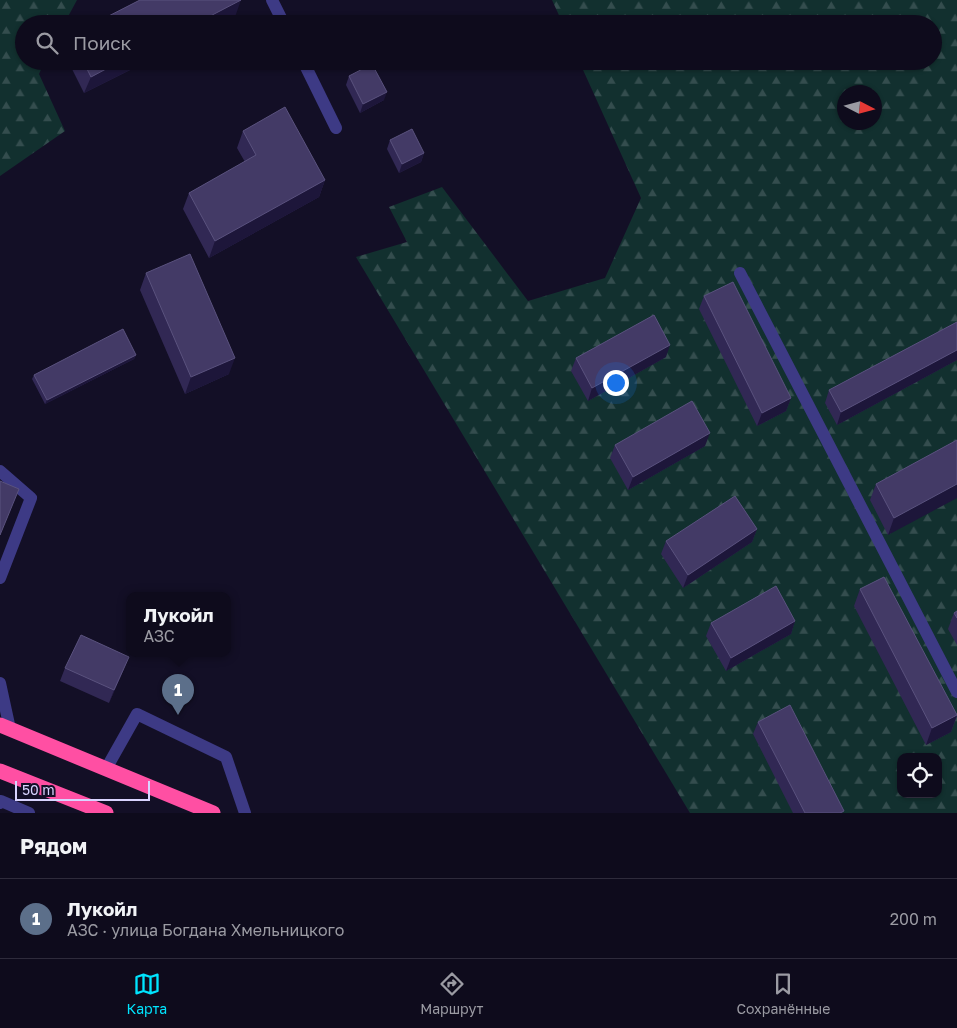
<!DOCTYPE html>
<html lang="ru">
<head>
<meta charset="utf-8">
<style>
  body { margin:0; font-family:"Golos Text",sans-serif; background:#1c1929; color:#f1f3f6 }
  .controls { position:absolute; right:15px; bottom:15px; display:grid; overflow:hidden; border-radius:10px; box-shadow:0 1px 4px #0004 }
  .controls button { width:45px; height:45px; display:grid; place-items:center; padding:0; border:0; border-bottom:1px solid #2e2b3b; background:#0e0b1c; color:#f1f3f6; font:25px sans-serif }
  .compass { position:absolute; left:837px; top:85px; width:45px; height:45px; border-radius:50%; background:#0e0b1c; box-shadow:0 1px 4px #0004; rotate:96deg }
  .scale { position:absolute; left:15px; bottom:12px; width:135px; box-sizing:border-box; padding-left:5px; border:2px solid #d9d4ff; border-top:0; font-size:14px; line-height:18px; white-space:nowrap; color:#d9d4ff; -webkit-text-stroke:4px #130f26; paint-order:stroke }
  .you { position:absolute; left:615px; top:382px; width:18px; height:18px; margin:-12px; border:4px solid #fff; border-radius:50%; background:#1a73e8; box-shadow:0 0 0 8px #1a73e833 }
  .badge { display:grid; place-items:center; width:32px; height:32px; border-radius:50%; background:#00e5ff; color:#fff; font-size:16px; font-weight:700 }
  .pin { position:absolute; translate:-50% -41px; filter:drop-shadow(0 1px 2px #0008) }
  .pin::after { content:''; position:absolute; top:26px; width:18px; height:15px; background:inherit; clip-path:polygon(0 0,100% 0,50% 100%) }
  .popup { position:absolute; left:126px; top:592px; width:105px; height:65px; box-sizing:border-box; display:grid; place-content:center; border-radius:10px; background:#0e0b1c; filter:drop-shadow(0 1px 4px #0005); font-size:16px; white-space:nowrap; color:#9b9ba3 }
  .popup b { font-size:19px; color:#f1f3f6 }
  .popup::after { content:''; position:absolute; left:50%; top:100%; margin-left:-10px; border:10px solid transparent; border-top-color:#0e0b1c }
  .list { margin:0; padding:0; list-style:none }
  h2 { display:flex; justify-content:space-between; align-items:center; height:65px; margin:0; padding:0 20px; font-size:21px }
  h2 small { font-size:16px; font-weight:400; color:#9b9ba3 }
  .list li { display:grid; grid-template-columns:32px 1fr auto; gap:15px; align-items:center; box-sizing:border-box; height:80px; padding:0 20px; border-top:1px solid #2e2b3b }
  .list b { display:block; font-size:19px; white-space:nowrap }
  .list p { margin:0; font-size:16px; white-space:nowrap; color:#9b9ba3 }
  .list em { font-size:16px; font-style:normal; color:#9b9ba3 }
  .icon { flex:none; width:28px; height:28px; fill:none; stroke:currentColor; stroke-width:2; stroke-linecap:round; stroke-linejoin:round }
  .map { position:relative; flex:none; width:957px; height:813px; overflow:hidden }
  .search { position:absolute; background:#0e0b1c; box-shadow:0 1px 4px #0004; left:15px; right:15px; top:15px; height:55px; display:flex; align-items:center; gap:12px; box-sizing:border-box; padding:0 18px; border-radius:28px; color:#9b9ba3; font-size:19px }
  .sheet { height:145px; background:#0e0b1c }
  nav { display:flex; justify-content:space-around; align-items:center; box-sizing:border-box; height:70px; border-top:1px solid #2e2b3b; background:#0e0b1c; font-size:14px; color:#9b9ba3 }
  nav a { display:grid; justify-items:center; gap:2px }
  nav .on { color:#00e5ff }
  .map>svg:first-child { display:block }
  .forest { fill:url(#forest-firs); fill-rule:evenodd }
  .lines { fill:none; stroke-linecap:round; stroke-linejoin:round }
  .minor { stroke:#3d3a85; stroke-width:12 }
  .highway { stroke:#ff4fa3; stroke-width:15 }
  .wall { fill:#312854 }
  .shaded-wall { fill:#1d163a }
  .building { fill:#433a66; stroke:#5a527e }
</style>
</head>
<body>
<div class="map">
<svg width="957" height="813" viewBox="0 0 957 813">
  <defs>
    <pattern id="forest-firs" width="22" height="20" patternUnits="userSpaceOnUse" patternTransform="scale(1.25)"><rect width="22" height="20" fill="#12302f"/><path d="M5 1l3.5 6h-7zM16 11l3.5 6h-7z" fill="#344d4e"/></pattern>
  </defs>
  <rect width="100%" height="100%" fill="#130f26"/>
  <path class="forest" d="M0,0H77L64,24H24V61H45L39,74L65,131L0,176Z
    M552,0H957V813H690L356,257L407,242L389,207L442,187L528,301L605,278L641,198L579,61H933V24H563ZM844,92H874V122H844ZM901,757H938V794H901Z"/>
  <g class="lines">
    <path class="minor" d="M272,0L284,24
      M303,61L336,128
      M740,273L957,692
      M0,471L31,498L0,578
      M0,683L10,729
      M106,769L137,714L226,757L245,813
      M0,803L1,801L29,813"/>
    <path class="highway" d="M0,725L213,813
      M0,771L106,813"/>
  </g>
  <path class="wall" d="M68,61H148L84,93Z
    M349,76L384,100L360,113L346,85Z
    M243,131L325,180L319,197L209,258L183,209L189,193L245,162L237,148Z
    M390,140L424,153L421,162L399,173L387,149Z
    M146,273L229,374L185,394L140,290Z
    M704,296L791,398L786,411L757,426L699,309Z
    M957,322V360L837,425L825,403L829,390Z
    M136,355L134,359L45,404L32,379L34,375Z
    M666,357L588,401L571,371L576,358Z
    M957,440L888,535L870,500L876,484Z
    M615,445L705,446L628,490L610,458Z
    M757,529L752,542L683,588L661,554L666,541Z
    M860,589L957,716L951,732L926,745L854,606Z
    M957,611V645L948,629L954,613Z
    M795,621L791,634L726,671L706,636L711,623Z
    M65,668L124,669L109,703L60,681Z
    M758,722L843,813H793L753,734Z"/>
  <path class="shaded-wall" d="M241,0L235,17L222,24H195Z
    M121,61H148L84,93L91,77Z
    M387,92L384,100L360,113L363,104Z
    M424,153L421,162L399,173L402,164Z
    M325,180L319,197L209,258L215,241Z
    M670,345L666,357L588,401L592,388Z
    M957,350V360L837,425L841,412Z
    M136,355L134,359L45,404L47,400Z
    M235,358L229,374L185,394L191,377Z
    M791,398L786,411L757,426L762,413Z
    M710,433L705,446L628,490L633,477Z
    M957,484V498L888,535L894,518Z
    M757,529L752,542L683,588L688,575Z
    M795,621L791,634L726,671L731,658Z
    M129,657L124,669L109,703L114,690Z
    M957,715L951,732L926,745L932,728Z"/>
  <path class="building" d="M140,0H241L195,24H93Z
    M83,61H121L91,77Z
    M372,64L387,92L363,104L349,76Z
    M285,107L325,180L215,241L189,193L256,155L243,131Z
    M412,129L424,153L402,164L390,140Z
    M190,254L235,358L191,377L146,273Z
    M733,282L791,398L762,413L704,296Z
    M654,315L670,345L592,388L576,358Z
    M957,322V350L841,412L829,390Z
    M123,329L136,355L47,400L34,375Z
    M692,401L710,433L633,477L615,445Z
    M957,440V484L894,518L876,484Z
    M0,481L19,489L0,535Z
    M735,496L757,529L688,575L666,541Z
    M884,577L957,715L932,728L860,589Z
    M776,586L795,621L731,658L711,623Z
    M957,611V618L954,613Z
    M81,635L129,657L114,690L65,668Z
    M790,705L844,811L840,813H805L758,722Z"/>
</svg>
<div class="controls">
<button><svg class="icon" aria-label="locate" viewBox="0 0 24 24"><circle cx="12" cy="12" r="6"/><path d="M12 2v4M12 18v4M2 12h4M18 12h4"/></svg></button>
</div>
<svg class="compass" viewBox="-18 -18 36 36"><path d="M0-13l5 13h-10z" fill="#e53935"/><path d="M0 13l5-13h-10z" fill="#9b9ba3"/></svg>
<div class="scale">50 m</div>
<div class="you"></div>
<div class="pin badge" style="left:178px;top:715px;background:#5c6f8a">1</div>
<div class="popup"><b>Лукойл</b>АЗС</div>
<div class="search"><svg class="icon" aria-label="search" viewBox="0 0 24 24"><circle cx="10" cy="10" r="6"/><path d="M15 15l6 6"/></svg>Поиск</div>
</div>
<section class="sheet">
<h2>Рядом<small></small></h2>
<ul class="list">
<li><span class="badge" style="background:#5c6f8a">1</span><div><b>Лукойл</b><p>АЗС · улица Богдана Хмельницкого</p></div><em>200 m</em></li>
</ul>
</section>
<nav>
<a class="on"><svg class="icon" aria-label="map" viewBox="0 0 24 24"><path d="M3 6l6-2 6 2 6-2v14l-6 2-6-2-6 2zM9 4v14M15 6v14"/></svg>Карта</a>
<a><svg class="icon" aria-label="directions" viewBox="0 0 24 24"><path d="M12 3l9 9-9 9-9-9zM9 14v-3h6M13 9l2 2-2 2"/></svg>Маршрут</a>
<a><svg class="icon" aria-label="saved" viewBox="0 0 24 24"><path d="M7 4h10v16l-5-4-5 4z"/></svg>Сохранённые</a>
</nav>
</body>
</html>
